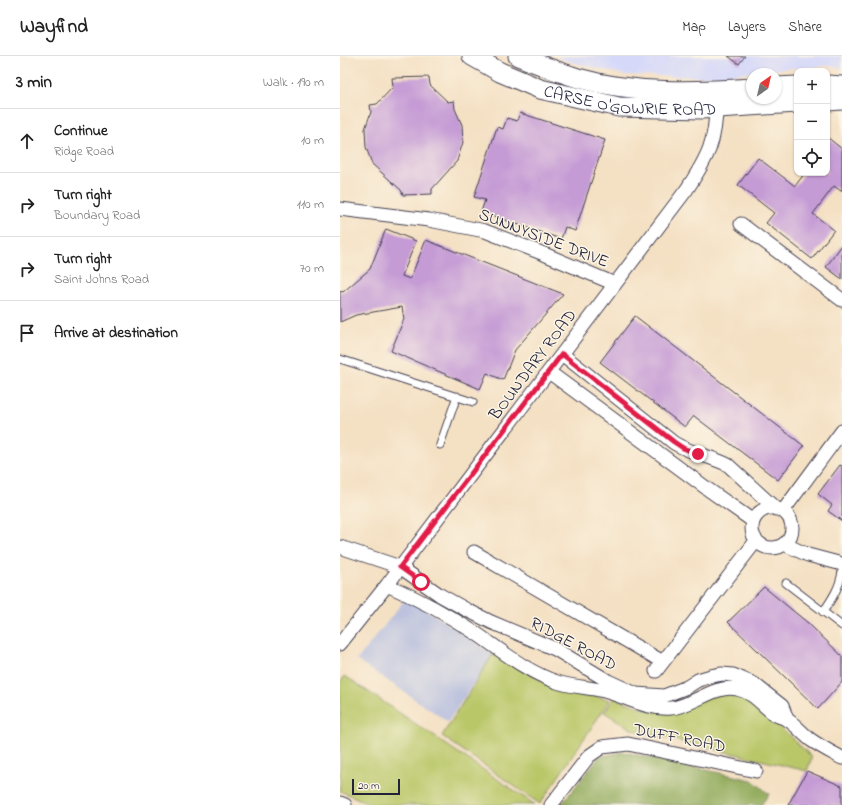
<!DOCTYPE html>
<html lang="en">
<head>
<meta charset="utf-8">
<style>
  body { margin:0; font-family:"Indie Flower",sans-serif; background:#f2f2f2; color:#222 }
  .controls { position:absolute; right:12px; top:12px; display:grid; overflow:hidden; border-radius:8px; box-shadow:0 1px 3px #0004 }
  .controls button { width:36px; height:36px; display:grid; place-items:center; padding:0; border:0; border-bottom:1px solid #e0e0e0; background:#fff; color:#222; font:20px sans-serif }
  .compass { position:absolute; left:406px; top:12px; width:36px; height:36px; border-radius:50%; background:#fff; box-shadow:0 1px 3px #0004; rotate:34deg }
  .scale { position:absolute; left:12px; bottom:10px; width:48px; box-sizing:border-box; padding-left:4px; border:2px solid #22223b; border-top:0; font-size:11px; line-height:14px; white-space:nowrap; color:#22223b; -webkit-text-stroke:3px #fcf5e5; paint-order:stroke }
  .stop { position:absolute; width:12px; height:12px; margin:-9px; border:3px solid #e11d48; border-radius:50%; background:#fff }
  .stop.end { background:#e11d48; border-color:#fff; box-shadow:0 1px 4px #0008 }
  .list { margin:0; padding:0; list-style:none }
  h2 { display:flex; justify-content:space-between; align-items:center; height:52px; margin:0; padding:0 16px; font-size:17px }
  h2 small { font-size:13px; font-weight:400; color:#767676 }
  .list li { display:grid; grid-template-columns:26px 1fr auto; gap:12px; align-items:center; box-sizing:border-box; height:64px; padding:0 16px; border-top:1px solid #e0e0e0 }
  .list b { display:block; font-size:15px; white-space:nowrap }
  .list p { margin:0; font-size:13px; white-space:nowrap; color:#767676 }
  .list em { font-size:13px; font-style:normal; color:#767676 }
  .icon { flex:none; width:22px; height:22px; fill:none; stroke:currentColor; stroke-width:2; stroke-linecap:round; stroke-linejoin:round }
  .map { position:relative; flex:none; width:502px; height:749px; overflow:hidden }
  header { display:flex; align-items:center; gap:24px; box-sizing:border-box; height:56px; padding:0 20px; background:#fff; border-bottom:1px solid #e0e0e0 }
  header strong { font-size:19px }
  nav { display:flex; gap:22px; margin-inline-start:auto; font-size:14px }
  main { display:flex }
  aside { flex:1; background:#fff }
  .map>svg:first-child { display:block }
  .built { fill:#d5d8f9 }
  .industrial { fill:#bdc3de }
  .green { fill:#bac769; stroke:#6e7452 }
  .forest { fill:#93ac5d; stroke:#5a674c }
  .building { fill:#c59bd5 }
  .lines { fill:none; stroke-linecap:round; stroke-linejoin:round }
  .lane-casing { stroke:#423e4f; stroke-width:9 }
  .street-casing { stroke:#423e4f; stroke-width:15 }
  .secondary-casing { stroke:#423e4f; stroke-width:21 }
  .lane { stroke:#fff; stroke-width:7 }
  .street { stroke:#fff; stroke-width:13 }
  .secondary { stroke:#fff; stroke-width:19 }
  .route { stroke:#e11d48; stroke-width:5 }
  .labels { text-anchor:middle; stroke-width:3; stroke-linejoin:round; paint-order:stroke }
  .street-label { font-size:17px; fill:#22223b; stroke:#fcf5e5 }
</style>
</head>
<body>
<header>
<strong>Wayfind</strong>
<nav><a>Map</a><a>Layers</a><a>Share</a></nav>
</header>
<main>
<aside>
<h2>3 min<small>Walk · 190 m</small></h2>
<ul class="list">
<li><svg class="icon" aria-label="ahead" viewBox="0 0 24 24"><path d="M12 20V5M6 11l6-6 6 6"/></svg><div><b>Continue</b><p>Ridge Road</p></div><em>10 m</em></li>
<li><svg class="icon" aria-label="right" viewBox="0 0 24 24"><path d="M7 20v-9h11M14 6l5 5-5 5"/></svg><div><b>Turn right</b><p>Boundary Road</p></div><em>110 m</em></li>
<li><svg class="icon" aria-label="right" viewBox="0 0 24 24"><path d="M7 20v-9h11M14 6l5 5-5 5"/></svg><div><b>Turn right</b><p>Saint Johns Road</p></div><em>70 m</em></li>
<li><svg class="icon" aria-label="arrive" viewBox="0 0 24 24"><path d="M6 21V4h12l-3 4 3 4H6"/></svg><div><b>Arrive at destination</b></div></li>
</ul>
</aside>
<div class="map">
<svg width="502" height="749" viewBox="0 0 502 749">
  <rect width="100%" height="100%" fill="#fcf5e5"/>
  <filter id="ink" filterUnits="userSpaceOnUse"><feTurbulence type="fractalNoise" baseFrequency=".025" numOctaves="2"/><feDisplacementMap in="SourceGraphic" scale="8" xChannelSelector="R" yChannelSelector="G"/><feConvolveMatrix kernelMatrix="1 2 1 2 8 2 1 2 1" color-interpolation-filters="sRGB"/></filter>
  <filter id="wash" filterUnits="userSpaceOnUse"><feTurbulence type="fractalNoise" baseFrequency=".012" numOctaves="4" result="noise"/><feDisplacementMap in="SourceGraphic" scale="16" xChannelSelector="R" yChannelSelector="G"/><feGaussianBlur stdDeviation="0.9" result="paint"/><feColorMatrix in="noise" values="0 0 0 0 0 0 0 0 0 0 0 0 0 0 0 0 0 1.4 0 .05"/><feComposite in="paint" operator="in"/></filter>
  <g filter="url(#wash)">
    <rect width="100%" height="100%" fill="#f4e0c3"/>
    <path class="built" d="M216,0H502V12L487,10L442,13L366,21L284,19L223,4Z"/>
    <path class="industrial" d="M67,541L153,598L108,666L17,604Z"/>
    <path class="green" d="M153,598L211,628L270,644L200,748L102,680Z
      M5,620L194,748L193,749H33L0,735V626Z
      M389,636L407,640L472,701L467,715L293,674L264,656L274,642L311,655Z"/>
    <path class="forest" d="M284,696L412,724L429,738L421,749H221L259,701Z"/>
    <g id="blocks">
      <path class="building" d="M388,0H405L399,8Z
        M89,21L90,29L108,46L114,45L115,53L122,69L123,86L117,105L92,133V138L63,139L61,134L32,108L26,91L25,73L31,56L30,49L37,48L53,31L52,22Z
        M180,57L265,84L235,175L225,171L221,183L141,156L145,144L134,141L157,71L163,73L167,62L177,65Z
        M487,81L502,93V133L501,135L494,130L473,158L494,174L472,203L426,167L434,157L398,129L418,102L455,130L465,117H487Z
        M46,173L76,185L62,220L70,223L86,184L223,238L175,294L163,324L147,317L140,333L51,295L64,263L62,251L16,259L0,266V235L3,236L30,213Z
        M502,189V223L486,211Z
        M295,260L464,390L438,424L354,360L345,371L260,306Z
        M500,409L502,410V465L488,455L492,449L478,438Z
        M424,531L468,567L502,600V626L478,653L388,566Z
        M467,715L502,730V749H448Z"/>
    </g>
  </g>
  <g filter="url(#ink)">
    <use href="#blocks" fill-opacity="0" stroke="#423e4f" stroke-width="1"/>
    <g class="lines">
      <defs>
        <path id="lane" d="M0,303L133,346
          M100,389L117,340
          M446,527L502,570
          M483,556C492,543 500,531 502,515"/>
        <path id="street" d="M0,153L89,164L145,175L204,198L275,228
          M401,168L502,244
          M222,298L334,387C350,397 370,400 388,409L436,453
          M209,316L369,434L413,465
          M412 472a20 20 0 1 1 40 0a20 20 0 1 1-40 0Z
          M443,455L502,375
          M444,488L468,499L502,508
          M0,491L60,511L100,539L127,554L151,566L215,593L268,625L296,638L324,640L347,631L358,624L371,620L382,618L393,619L414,628L442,650L447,663
          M134,496L323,606
          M47,529C79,543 108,559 137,578C162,595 187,616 217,626C232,631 248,631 264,635C287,641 307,654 331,652C354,650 374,628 397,633C413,636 422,649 434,658C438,661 444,661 448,664C456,669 463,678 471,684C481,691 491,696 502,702
          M0,588L47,529L347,133C368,101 377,84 376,44
          M316,615L416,485
          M0,747L5,749
          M211,749L249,700L262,691L288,688L416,715"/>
        <g id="secondary">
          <path id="s1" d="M132,0L160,16L200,33L279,51L362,53L457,47"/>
          <path d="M178,0C198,8 218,16 238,22C294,38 355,36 412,32"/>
          <path d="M487,29L502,30"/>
          <path d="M436,31L457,30"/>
          <path d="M487,45L502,44"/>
        </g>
      </defs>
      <use href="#lane" class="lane-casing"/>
      <use href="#street" class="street-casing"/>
      <use href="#secondary" class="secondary-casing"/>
      <use href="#lane" class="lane"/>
      <use href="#street" class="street"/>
      <use href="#secondary" class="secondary"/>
    </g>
  </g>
  <g class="lines" filter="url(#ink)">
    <path class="route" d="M81,526L60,511L222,298L334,386L343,392L358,398"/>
  </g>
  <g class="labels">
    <g class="street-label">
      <text dy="6" stroke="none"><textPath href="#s1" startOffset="167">CARSE O'GOWRIE ROAD</textPath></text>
      <text transform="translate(204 181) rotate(21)" y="6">SUNNYSIDE DRIVE</text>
      <text transform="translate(192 308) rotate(-53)" y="6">BOUNDARY ROAD</text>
      <text transform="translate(234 587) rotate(28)" y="6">RIDGE ROAD</text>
      <text transform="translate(340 681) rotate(11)" y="6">DUFF ROAD</text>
    </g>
  </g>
</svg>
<div class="controls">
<button>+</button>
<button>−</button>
<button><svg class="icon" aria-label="locate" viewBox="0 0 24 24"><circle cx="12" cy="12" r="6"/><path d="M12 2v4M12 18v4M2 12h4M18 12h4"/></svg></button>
</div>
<svg class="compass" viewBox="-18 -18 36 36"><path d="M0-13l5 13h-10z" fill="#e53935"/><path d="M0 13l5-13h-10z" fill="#767676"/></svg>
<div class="scale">20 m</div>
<div class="stop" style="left:81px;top:526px"></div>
<div class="stop end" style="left:358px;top:398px"></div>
</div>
</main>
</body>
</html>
